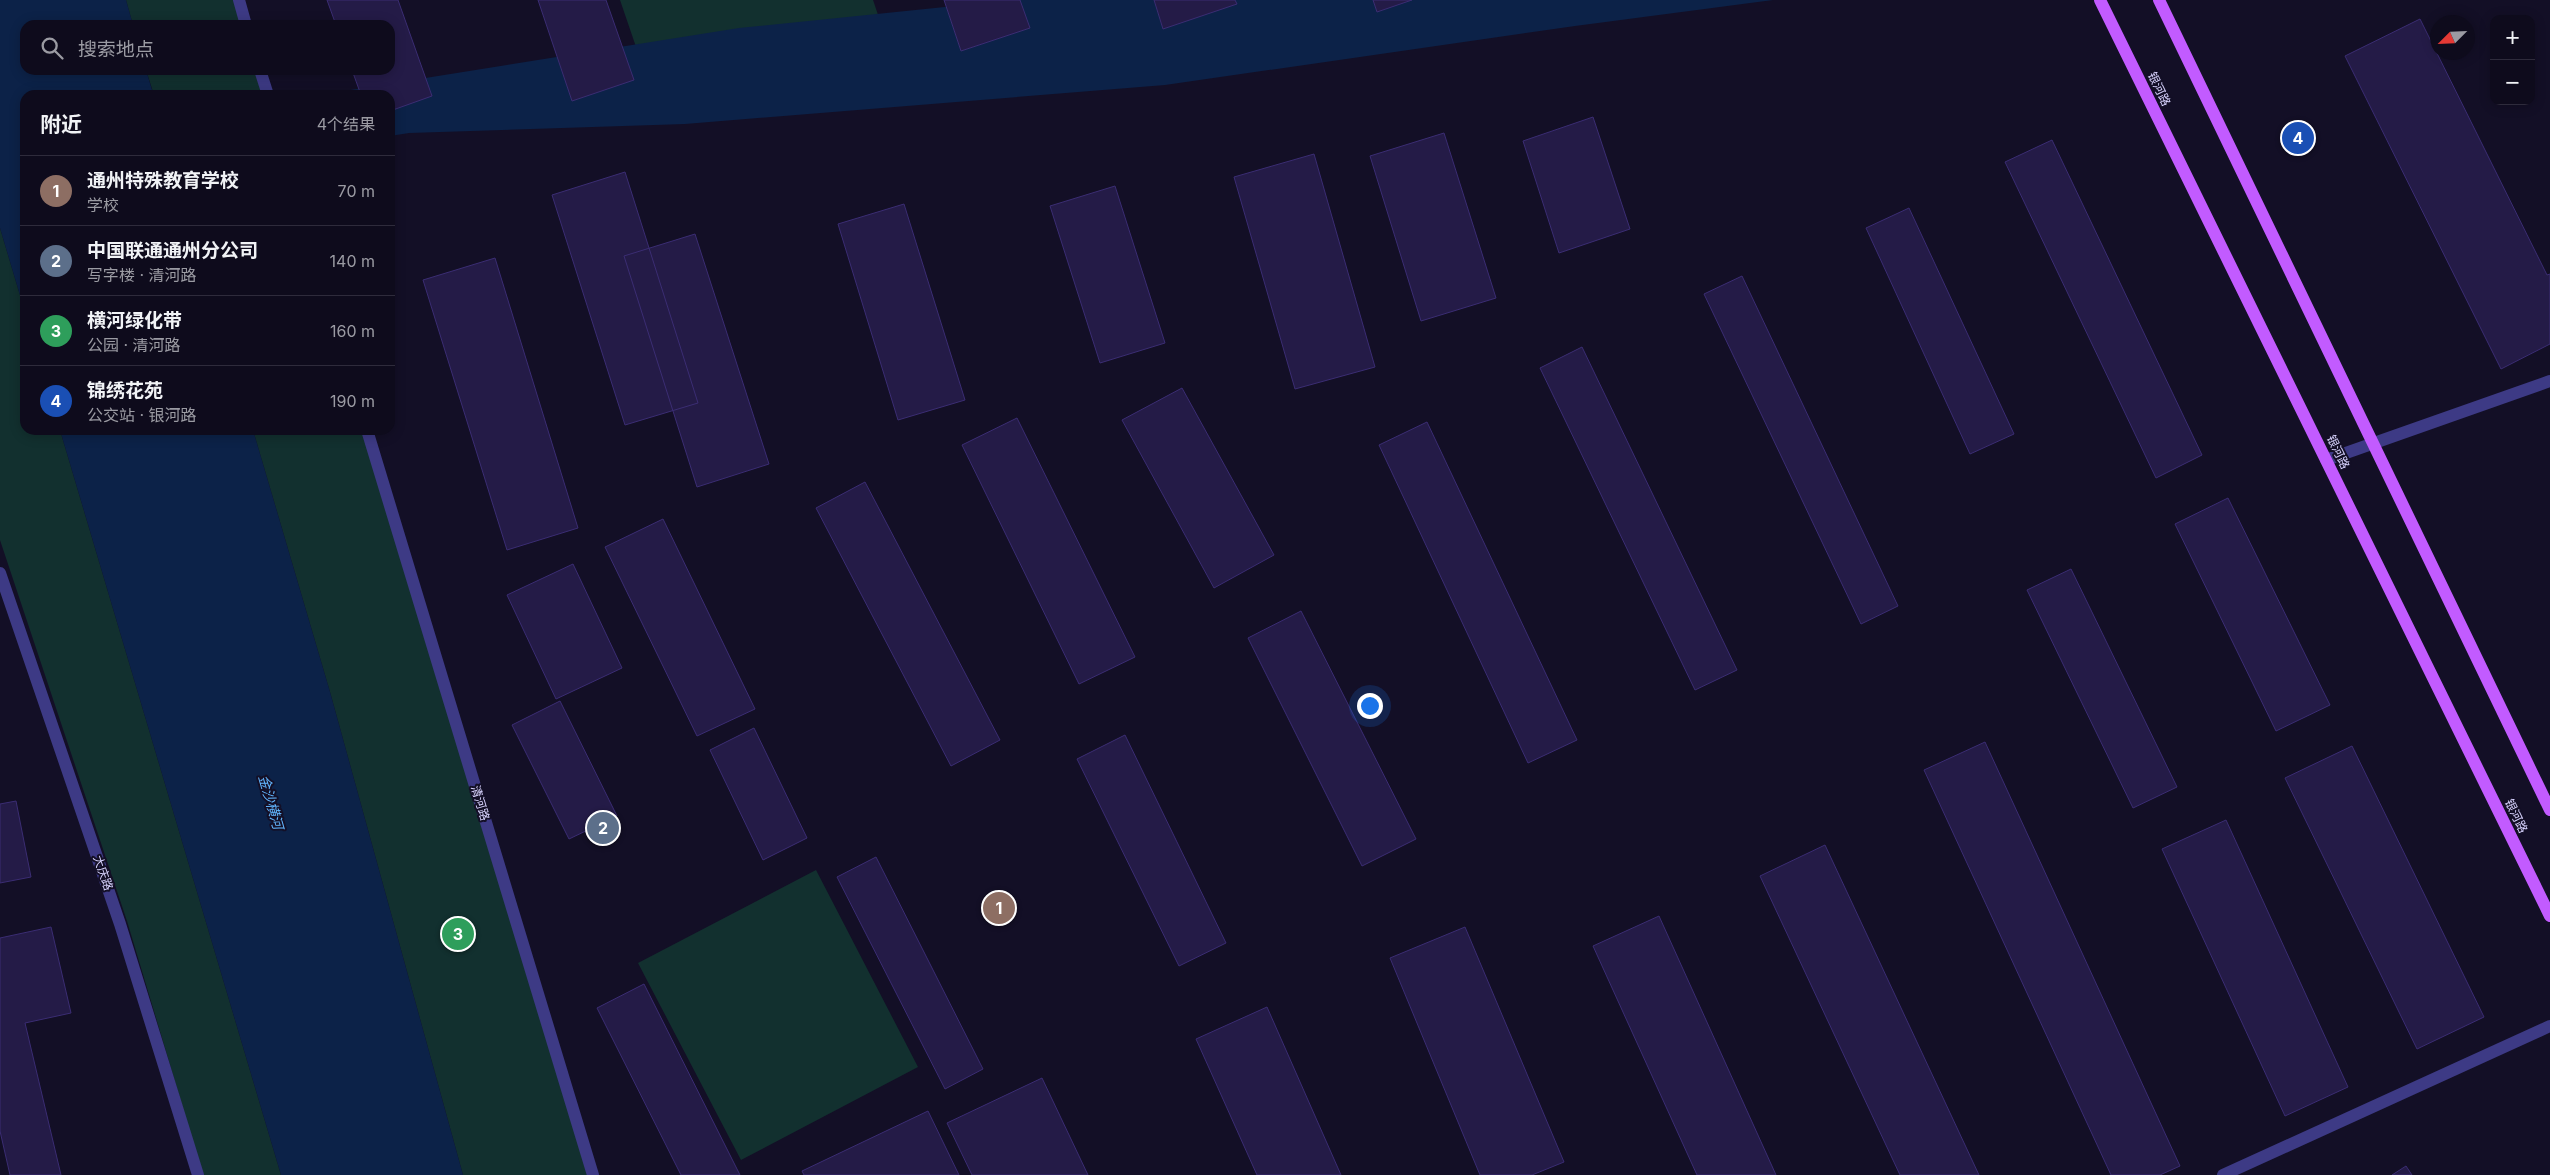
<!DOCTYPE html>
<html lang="zh">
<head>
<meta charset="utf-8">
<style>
  body { margin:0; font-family:Inter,"Noto Sans SC",sans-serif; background:#1c1929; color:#f1f3f6 }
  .controls { position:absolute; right:15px; top:15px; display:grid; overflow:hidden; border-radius:10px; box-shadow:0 2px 12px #0003 }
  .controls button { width:45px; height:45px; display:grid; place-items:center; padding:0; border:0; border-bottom:1px solid #2e2b3b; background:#0e0b1c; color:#f1f3f6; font:25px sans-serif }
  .compass { position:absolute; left:2430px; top:15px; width:45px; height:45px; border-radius:50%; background:#0e0b1c; box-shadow:0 2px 12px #0003; rotate:246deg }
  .you { position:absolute; left:1369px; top:705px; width:18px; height:18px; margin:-12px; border:4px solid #fff; border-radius:50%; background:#1a73e8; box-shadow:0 0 0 8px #1a73e833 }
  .badge { display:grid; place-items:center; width:32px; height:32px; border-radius:50%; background:#00e5ff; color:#fff; font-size:16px; font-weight:700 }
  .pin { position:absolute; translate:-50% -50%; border:2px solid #fff; box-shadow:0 1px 5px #0006 }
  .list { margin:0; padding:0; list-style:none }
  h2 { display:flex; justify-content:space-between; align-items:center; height:65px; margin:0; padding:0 20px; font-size:21px }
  h2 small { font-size:16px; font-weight:400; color:#9b9ba3 }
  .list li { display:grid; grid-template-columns:32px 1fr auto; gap:15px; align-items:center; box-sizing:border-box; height:70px; padding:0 20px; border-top:1px solid #2e2b3b }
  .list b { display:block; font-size:19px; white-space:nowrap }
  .list p { margin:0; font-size:16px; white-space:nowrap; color:#9b9ba3 }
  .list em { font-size:16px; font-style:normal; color:#9b9ba3 }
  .icon { flex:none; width:28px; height:28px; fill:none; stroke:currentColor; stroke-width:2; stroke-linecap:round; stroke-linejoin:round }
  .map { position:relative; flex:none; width:2550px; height:1175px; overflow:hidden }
  .search { position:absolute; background:#0e0b1c; box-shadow:0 2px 12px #0003; left:20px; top:20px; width:375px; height:55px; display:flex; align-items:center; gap:12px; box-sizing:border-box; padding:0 18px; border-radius:15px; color:#9b9ba3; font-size:19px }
  .panel { position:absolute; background:#0e0b1c; box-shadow:0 2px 12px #0003; left:20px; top:90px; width:375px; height:345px; border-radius:15px }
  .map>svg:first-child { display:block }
  .green { fill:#12302f }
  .water { fill:#0c2248 }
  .building { fill:#241b47; stroke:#3b2d73 }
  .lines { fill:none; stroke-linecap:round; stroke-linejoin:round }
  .minor { stroke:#3d3a85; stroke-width:12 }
  .major { stroke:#c25bff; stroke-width:12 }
  .labels { text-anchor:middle; stroke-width:4; stroke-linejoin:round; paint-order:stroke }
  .street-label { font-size:12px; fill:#d9d4ff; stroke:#130f26 }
  .water-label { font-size:14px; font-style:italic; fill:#62b6ff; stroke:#130f26 }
</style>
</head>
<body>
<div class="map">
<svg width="2550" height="1175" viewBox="0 0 2550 1175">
  <rect width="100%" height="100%" fill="#130f26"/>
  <path class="green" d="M126,0H239L247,25H133Z
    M620,0H873L894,62L648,82Z
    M146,70H260L268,95H154Z
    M0,228L25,312V430H60L281,1175H203L127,921L0,540Z
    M253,430H367L593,1175H463L330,692Z
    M816,870L918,1067L741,1160L638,963Z"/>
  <path class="water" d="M0,0H126L133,25H25V70H146L152,90L176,95H25V312L0,228Z
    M1013,0H1773L1575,26L1165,85L685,124L409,133L390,136V95H319L739,28Z
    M60,430H253L330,692L463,1175H281Z"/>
  <path class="building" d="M327,0H398L432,96L390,111V95H361L352,70H390V25H336Z
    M538,0H606L634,80L572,101Z
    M944,0H1020L1030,28L961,51Z
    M1154,0H1235L1237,4L1163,29Z
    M1373,0H1412L1377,12Z
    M2420,19L2547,275L2550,274V344L2501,369L2345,56Z
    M1593,117L1630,229L1559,253L1523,141Z
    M1444,133L1496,298L1421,321L1370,156Z
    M2052,140L2202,455L2156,478L2005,162Z
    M1314,154L1375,367L1295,389L1234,177Z
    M625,172L698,403L625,425L552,195Z
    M1115,186L1165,343L1100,363L1050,206Z
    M904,204L965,400L898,420L838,224Z
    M1909,208L2014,434L1970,454L1866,228Z
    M695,234L769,464L697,487L624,256Z
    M495,258L578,528L507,550L423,280Z
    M1742,276L1898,606L1861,624L1704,294Z
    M1582,347L1737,670L1695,690L1540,368Z
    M1182,388L1274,555L1214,588L1122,420Z
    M1017,418L1135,657L1079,684L962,445Z
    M1427,422L1577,740L1528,763L1379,445Z
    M865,482L1000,740L951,766L816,508Z
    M2228,498L2330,705L2276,731L2175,524Z
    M663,519L755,709L697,736L605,547Z
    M573,564L622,668L556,699L507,595Z
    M2071,569L2177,787L2133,808L2027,590Z
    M1301,611L1416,839L1362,866L1248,638Z
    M560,701L617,816L569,839L512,725Z
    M754,728L807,838L763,860L710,750Z
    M1125,735L1226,943L1179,966L1077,759Z
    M1985,742L2180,1166L2160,1175H2111L1924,770Z
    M2352,746L2484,1017L2417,1049L2285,778Z
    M16,801L31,877L0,883V804Z
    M2226,820L2348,1087L2285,1116L2162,849Z
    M1825,845L1979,1175H1900L1760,876Z
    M876,857L983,1069L945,1089L837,877Z
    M1659,916L1776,1175H1697L1593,946Z
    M51,927L71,1013L25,1023L61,1175H10L0,1131V938Z
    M1465,927L1564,1162L1532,1175H1480L1390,958Z
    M644,984L740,1175H681L597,1008Z
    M1267,1007L1341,1175H1257L1196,1039Z
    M1042,1078L1088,1175H972L947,1123Z
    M928,1111L959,1175H804L802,1171Z
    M2406,1166L2412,1175H2392Z"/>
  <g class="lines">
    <path class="minor" d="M239,0L246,25
      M260,70L268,95
      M367,430L593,1175
      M2326,460L2550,381
      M0,573L120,924L198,1175
      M2223,1175L2550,1026"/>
    <path class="major" d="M2100,0L2550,916
      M2159,0L2550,810"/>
  </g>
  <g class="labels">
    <g class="street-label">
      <text transform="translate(2159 89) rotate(64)" y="4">银河路</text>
      <text transform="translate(2338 452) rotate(64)" y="4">银河路</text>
      <text transform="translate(480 803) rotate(73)" y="4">清河路</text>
      <text transform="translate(2516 816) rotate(64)" y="4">银河路</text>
      <text transform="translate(103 873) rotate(71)" y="4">大庆路</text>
    </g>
    <g class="water-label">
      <text transform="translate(271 802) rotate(74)" y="5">金沙横河</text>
    </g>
  </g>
</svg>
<div class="controls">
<button>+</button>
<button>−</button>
</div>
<svg class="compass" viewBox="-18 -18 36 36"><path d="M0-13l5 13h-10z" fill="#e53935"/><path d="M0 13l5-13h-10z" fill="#9b9ba3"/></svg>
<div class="you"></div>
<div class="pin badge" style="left:999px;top:908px;background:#8d6e63">1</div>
<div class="pin badge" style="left:603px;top:828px;background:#5c6f8a">2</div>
<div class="pin badge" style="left:458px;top:934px;background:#2e9e5b">3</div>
<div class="pin badge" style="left:2298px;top:138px;background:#1a4fb4">4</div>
<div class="search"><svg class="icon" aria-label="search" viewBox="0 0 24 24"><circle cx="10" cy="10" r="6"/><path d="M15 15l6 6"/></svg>搜索地点</div>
<section class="panel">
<h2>附近<small>4个结果</small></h2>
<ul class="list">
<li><span class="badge" style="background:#8d6e63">1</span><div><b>通州特殊教育学校</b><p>学校</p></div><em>70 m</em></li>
<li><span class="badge" style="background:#5c6f8a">2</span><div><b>中国联通通州分公司</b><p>写字楼 · 清河路</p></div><em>140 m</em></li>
<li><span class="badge" style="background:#2e9e5b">3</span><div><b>横河绿化带</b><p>公园 · 清河路</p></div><em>160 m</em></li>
<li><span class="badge" style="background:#1a4fb4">4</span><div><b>锦绣花苑</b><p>公交站 · 银河路</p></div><em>190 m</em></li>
</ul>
</section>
</div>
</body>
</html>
